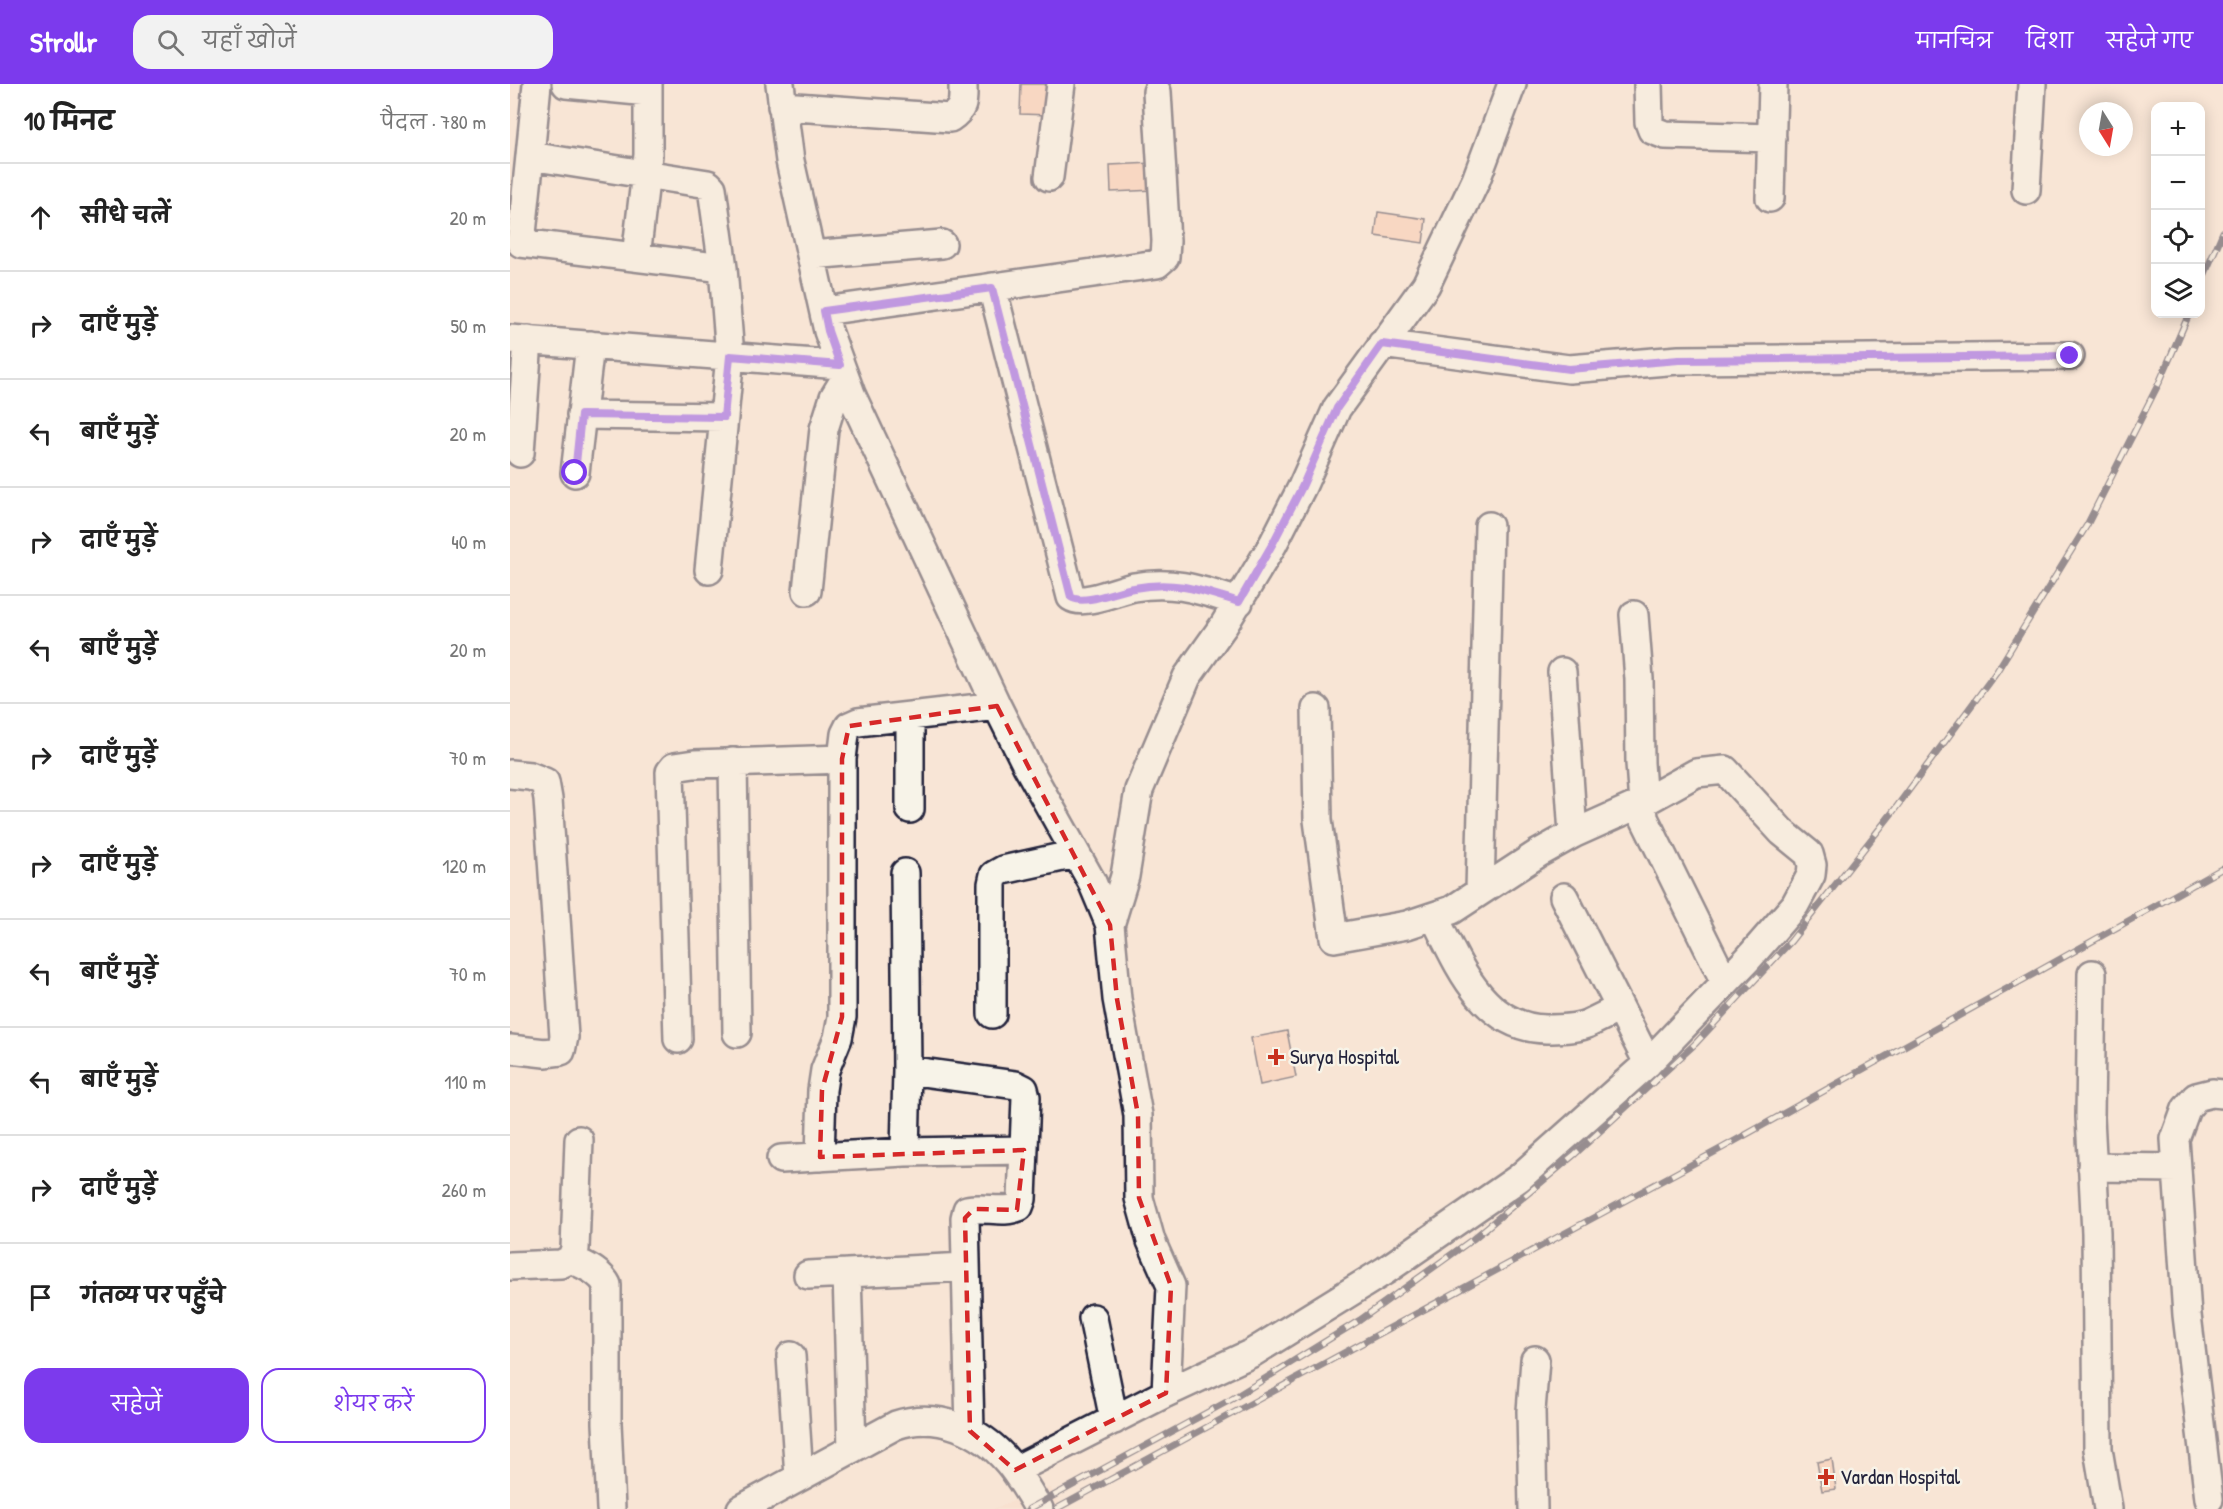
<!DOCTYPE html>
<html lang="hi">
<head>
<meta charset="utf-8">
<style>
  body { margin:0; font-family:"Patrick Hand","Playpen Sans Deva",sans-serif; background:#f2f2f2; color:#222 }
  .controls { position:absolute; right:18px; top:18px; display:grid; overflow:hidden; border-radius:12px; box-shadow:0 3px 15px #0003 }
  .controls button { width:54px; height:54px; display:grid; place-items:center; padding:0; border:0; border-bottom:2px solid #e0e0e0; background:#fff; color:#222; font:30px sans-serif }
  .compass { position:absolute; left:1569px; top:18px; width:54px; height:54px; border-radius:50%; background:#fff; box-shadow:0 3px 15px #0003; rotate:169deg }
  .stop { position:absolute; width:18px; height:18px; margin:-14px; border:4px solid #7c3aed; border-radius:50%; background:#fff }
  .stop.end { background:#7c3aed; border-color:#fff; box-shadow:0 2px 6px #0008 }
  .list { margin:0; padding:0; list-style:none }
  h2 { display:flex; justify-content:space-between; align-items:center; height:78px; margin:0; padding:0 24px; font-size:26px }
  h2 small { font-size:20px; font-weight:400; color:#767676 }
  .list li { display:grid; grid-template-columns:39px 1fr auto; gap:18px; align-items:center; box-sizing:border-box; height:108px; padding:0 24px; border-top:2px solid #e0e0e0 }
  .list b { display:block; font-size:22px; white-space:nowrap }
  .list em { font-size:20px; font-style:normal; color:#767676 }
  .actions { display:flex; gap:12px; padding:18px 24px }
  .actions a { flex:1; padding:14px 0; border:2px solid #7c3aed; border-radius:18px; text-align:center; font-size:21px; color:#7c3aed }
  .actions .main { background:#7c3aed; color:#fff }
  .icon { flex:none; width:33px; height:33px; fill:none; stroke:currentColor; stroke-width:2; stroke-linecap:round; stroke-linejoin:round }
  .map { position:relative; flex:none; width:1713px; height:1425px; overflow:hidden }
  header { display:flex; align-items:center; gap:36px; box-sizing:border-box; height:84px; padding:0 30px; background:#7c3aed; color:#fff }
  header strong { font-size:28px }
  nav { display:flex; gap:33px; margin-inline-start:auto; font-size:21px }
  .search { width:420px; height:54px; background:#f2f2f2; display:flex; align-items:center; gap:15px; box-sizing:border-box; padding:0 21px; border-radius:18px; color:#767676; font-size:22px }
  main { display:flex }
  aside { flex:1; background:#fff }
  .map>svg:first-child { display:block }
  .built { fill:#f8dbc9 }
  .building { fill:#f9c5ab; stroke:#22223b; stroke-width:1.5 }
  .lines { fill:none; stroke-linecap:round; stroke-linejoin:round }
  .minor-casing { stroke:#22223b; stroke-width:32 }
  .minor { stroke:#f7f3e8; stroke-width:27 }
  .rail-casing { stroke:#22223b; stroke-width:7 }
  .rail { stroke:#f7f3e8; stroke-width:4.5; stroke-dasharray:14; stroke-linecap:butt }
  .route { stroke:#7c3aed; stroke-width:8 }
  .marked { fill:none; stroke:#d62828; stroke-width:4.5; stroke-dasharray:12 8; stroke-linejoin:round }
  .poi-dot { fill:#c8321e; stroke:#f7f3e8; stroke-width:2 }
  .labels { text-anchor:middle; stroke-width:5; stroke-linejoin:round; paint-order:stroke }
  .poi-label { font-size:21px; fill:#22223b; stroke:#f7f3e8; text-anchor:start }
</style>
</head>
<body>
<header>
<strong>Strollr</strong>
<div class="search"><svg class="icon" aria-label="search" viewBox="0 0 24 24"><circle cx="10" cy="10" r="6"/><path d="M15 15l6 6"/></svg>यहाँ खोजें</div>
<nav><a>मानचित्र</a><a>दिशा</a><a>सहेजे गए</a></nav>
</header>
<main>
<aside>
<h2>10 मिनट<small>पैदल · 780 m</small></h2>
<ul class="list">
<li><svg class="icon" aria-label="ahead" viewBox="0 0 24 24"><path d="M12 20V5M6 11l6-6 6 6"/></svg><div><b>सीधे चलें</b></div><em>20 m</em></li>
<li><svg class="icon" aria-label="right" viewBox="0 0 24 24"><path d="M7 20v-9h11M14 6l5 5-5 5"/></svg><div><b>दाएँ मुड़ें</b></div><em>50 m</em></li>
<li><svg class="icon" aria-label="left" viewBox="0 0 24 24"><path d="M17 20v-9H6M10 6l-5 5 5 5"/></svg><div><b>बाएँ मुड़ें</b></div><em>20 m</em></li>
<li><svg class="icon" aria-label="right" viewBox="0 0 24 24"><path d="M7 20v-9h11M14 6l5 5-5 5"/></svg><div><b>दाएँ मुड़ें</b></div><em>40 m</em></li>
<li><svg class="icon" aria-label="left" viewBox="0 0 24 24"><path d="M17 20v-9H6M10 6l-5 5 5 5"/></svg><div><b>बाएँ मुड़ें</b></div><em>20 m</em></li>
<li><svg class="icon" aria-label="right" viewBox="0 0 24 24"><path d="M7 20v-9h11M14 6l5 5-5 5"/></svg><div><b>दाएँ मुड़ें</b></div><em>70 m</em></li>
<li><svg class="icon" aria-label="right" viewBox="0 0 24 24"><path d="M7 20v-9h11M14 6l5 5-5 5"/></svg><div><b>दाएँ मुड़ें</b></div><em>120 m</em></li>
<li><svg class="icon" aria-label="left" viewBox="0 0 24 24"><path d="M17 20v-9H6M10 6l-5 5 5 5"/></svg><div><b>बाएँ मुड़ें</b></div><em>70 m</em></li>
<li><svg class="icon" aria-label="left" viewBox="0 0 24 24"><path d="M17 20v-9H6M10 6l-5 5 5 5"/></svg><div><b>बाएँ मुड़ें</b></div><em>110 m</em></li>
<li><svg class="icon" aria-label="right" viewBox="0 0 24 24"><path d="M7 20v-9h11M14 6l5 5-5 5"/></svg><div><b>दाएँ मुड़ें</b></div><em>260 m</em></li>
<li><svg class="icon" aria-label="arrive" viewBox="0 0 24 24"><path d="M6 21V4h12l-3 4 3 4H6"/></svg><div><b>गंतव्य पर पहुँचे</b></div></li>
</ul>
<div class="actions"><a class="main">सहेजें</a><a>शेयर करें</a></div>
</aside>
<div class="map">
<svg width="1713" height="1425" viewBox="0 0 1713 1425">
  <rect width="100%" height="100%" fill="#f8e5d6"/>
  <filter id="ink" filterUnits="userSpaceOnUse"><feTurbulence type="fractalNoise" baseFrequency=".0167" numOctaves="2"/><feDisplacementMap in="SourceGraphic" scale="12" xChannelSelector="R" yChannelSelector="G"/><feConvolveMatrix kernelMatrix="1 2 1 2 8 2 1 2 1" color-interpolation-filters="sRGB"/></filter>
  <g filter="url(#ink)">
    <path class="built" d="M540,1403L553,1425H483Z"/>
    <path class="building" d="M511,0H540L539,31L510,30Z
      M643,79L645,106L601,108L600,81Z
      M868,128L916,135L913,159L865,152Z
      M777,947L786,993L750,1001L741,954Z
      M1322,1375L1326,1405L1312,1407L1307,1378Z"/>
    <g class="lines">
      <defs>
        <path id="minor" d="M56,0L138,8
          M270,0L280,77L318,247L341,310L487,622L517,682L582,798L600,841L607,915L628,1031L629,1114L641,1157L661,1202L656,1309
          M1138,0L1139,38L1142,46L1155,51L1262,54
          M272,22L440,34C455,24 453,17 453,0
          M20,72L27,0
          M539,93L551,0
          M1516,106L1522,0
          M1260,114L1263,0
          M301,171L432,160
          M126,173L138,71V0
          M482,203L561,513C574,522 608,506 624,503C665,496 690,506 729,518
          M314,227L647,180L655,173L656,157L647,8
          M0,255L330,281
          M872,260L1059,285L1169,276L1560,272
          M71,331L214,333
          M10,369L18,256
          M65,389L80,261
          M199,486L220,272L213,184L11,159L20,72L198,100L202,104L213,184
          M297,507L314,345L324,313L335,295
          M1124,531L1129,595L1130,679L1134,734L1215,898
          M1052,588L1063,750
          M223,678L227,949
          M0,690L20,692L35,698L38,715L54,953L51,967L35,969L0,965
          M400,725V632
          M395,789L397,986L395,1068
          M970,807L979,442
          M1054,813L1138,979
          M924,832C948,880 973,944 1036,945C1049,945 1064,945 1077,940C1088,935 1099,929 1110,924
          M600,841L615,792L629,706L677,593L714,541L763,460L792,403L827,324L916,201L966,96L1002,0
          M1582,890L1580,1033L1586,1149L1588,1365L1598,1425
          M482,930V800L484,791L493,786L566,770
          M168,955L160,688L164,683L184,680L332,675
          M397,986L506,1001L514,1005L516,1013L512,1115L509,1123C493,1130 474,1122 457,1126L455,1134L460,1347
          M310,1073L312,1006L315,986L328,954L332,933V675L335,650L339,642L348,638L487,622
          M271,1075L395,1068L514,1066
          M1582,1083L1667,1084
          M61,1175C75,1182 90,1187 97,1201V1339L101,1425
          M0,1182L51,1180L61,1175L65,1165L69,1056
          M337,1189L342,1365
          M298,1191L456,1183
          M583,1234L604,1336
          M281,1272L289,1393
          M505,1386L656,1309L742,1269L876,1186L1009,1094L1138,979L1238,875L1285,821L1301,791L1302,781L1299,770L1272,748L1215,686L1186,689L1132,719L1063,750L1029,769L942,826L897,841L824,854L808,736L806,625
          M1699,1415L1677,1231L1665,1055L1676,1025L1686,1013L1702,1009L1713,1010
          M231,1425L386,1341C427,1327 471,1346 498,1378C510,1392 519,1409 529,1425
          M1023,1425L1021,1327L1025,1276"/>
      </defs>
      <use href="#minor" class="minor-casing"/>
      <use href="#minor" class="minor"/>
      <defs>
        <path id="rail" d="M1690,201L1713,148
          M519,1425L722,1315L850,1236L963,1155L1065,1070L1185,960L1281,857L1382,729L1487,587L1577,441L1649,299L1679,230
          M546,1425L1212,1064L1713,784"/>
      </defs>
      <use href="#rail" class="rail-casing"/>
      <use href="#rail" class="rail"/>
    </g>
  </g>
  <g class="lines" filter="url(#ink)">
    <path class="route" d="M65,389L71,331L214,333L220,272L330,281L318,247L314,227L482,204L561,513C574,522 608,506 624,504C665,496 690,506 729,518L763,459L792,403L827,324L872,260L1059,285L1169,276L1560,272"/>
  </g>
  <path d="M0 0H1713V1425H0ZM487,622L600,841L607,915L628,1031L629,1114L661,1202L656,1309L505,1386L460,1347L455,1134L464,1125L507,1126L514,1066L310,1073L312,1006L332,933V675L339,642Z" fill="#f8e5d6" fill-opacity=".55" fill-rule="evenodd"/>
  <path class="marked" d="M487,622L600,841L607,915L628,1031L629,1114L661,1202L656,1309L505,1386L460,1347L455,1134L464,1125L507,1126L514,1066L310,1073L312,1006L332,933V675L339,642Z"/>
  <g class="poi-dot">
    <path d="M763 964h6v6h6v6h-6v6h-6v-6h-6v-6h6z"/>
    <path d="M1313 1384h6v6h6v6h-6v6h-6v-6h-6v-6h6z"/>
  </g>
  <g class="labels">
    <g class="poi-label">
      <text x="780" y="980">Surya Hospital</text>
      <text x="1330" y="1400">Vardan Hospital</text>
    </g>
  </g>
</svg>
<div class="controls">
<button>+</button>
<button>−</button>
<button><svg class="icon" aria-label="locate" viewBox="0 0 24 24"><circle cx="12" cy="12" r="6"/><path d="M12 2v4M12 18v4M2 12h4M18 12h4"/></svg></button>
<button><svg class="icon" aria-label="layers" viewBox="0 0 24 24"><path d="M12 4l9 5-9 5-9-5zM3 14l9 5 9-5"/></svg></button>
</div>
<svg class="compass" viewBox="-18 -18 36 36"><path d="M0-13l5 13h-10z" fill="#e53935"/><path d="M0 13l5-13h-10z" fill="#767676"/></svg>
<div class="stop" style="left:65px;top:389px"></div>
<div class="stop end" style="left:1560px;top:272px"></div>
</div>
</main>
</body>
</html>
